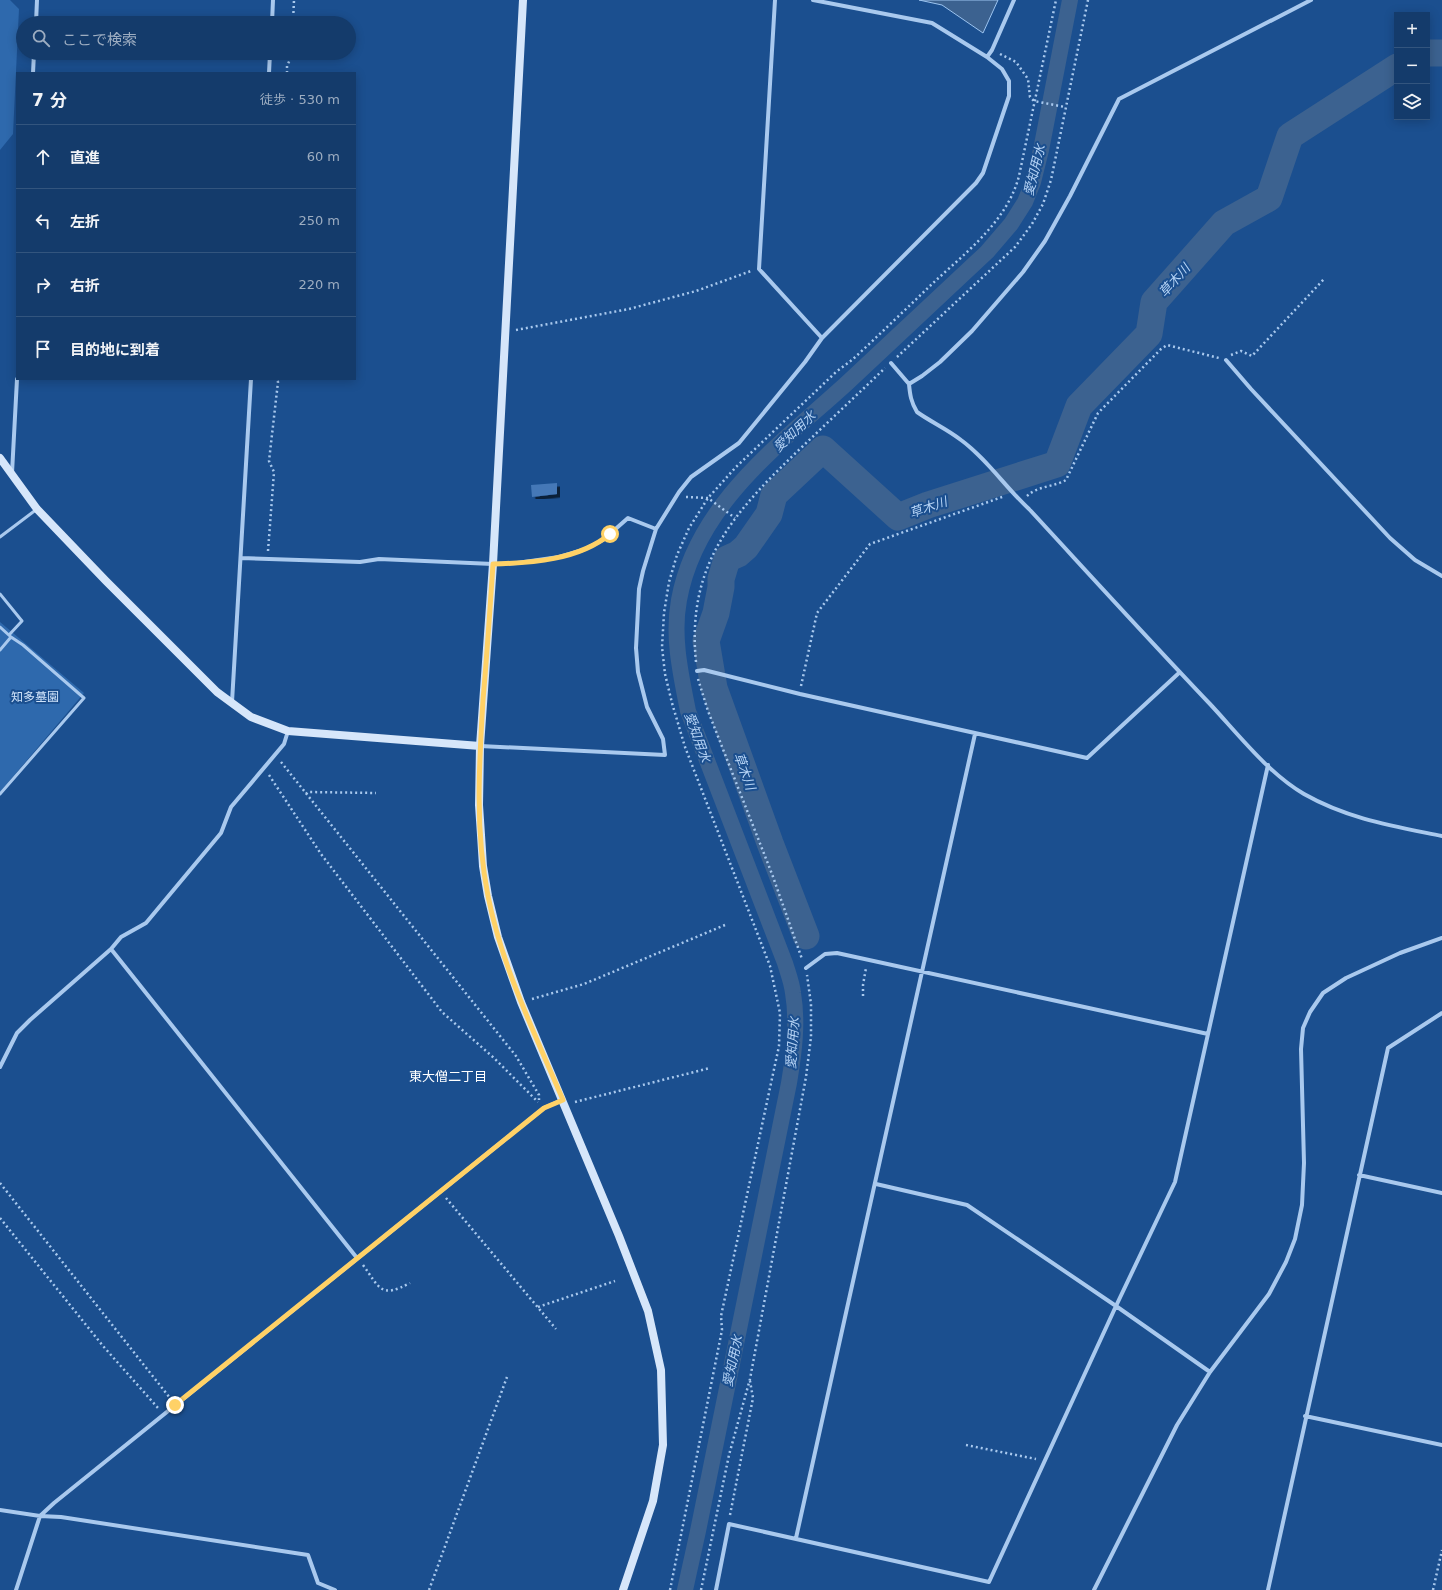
<!DOCTYPE html>
<html lang="ja">
<head>
<meta charset="utf-8">
<style>
  body { margin:0; font-family:"DejaVu Sans","Noto Sans JP",sans-serif; background:#214673; color:#f1f3f6 }
  .controls { position:absolute; right:12px; top:12px; display:grid; overflow:hidden; border-radius:0px; box-shadow:0 2px 10px #0003 }
  .controls button { width:36px; height:36px; display:grid; place-items:center; padding:0; border:0; border-bottom:1px solid #33557e; background:#143b6b; color:#f1f3f6; font:20px sans-serif }
  .stop { position:absolute; width:12px; height:12px; margin:-9px; border:3px solid #ffd166; border-radius:50%; background:#fff }
  .stop.end { background:#ffd166; border-color:#fff; box-shadow:0 1px 4px #0008 }
  .list { margin:0; padding:0; list-style:none }
  h2 { display:flex; justify-content:space-between; align-items:center; height:52px; margin:0; padding:0 16px; font-size:17px }
  h2 small { font-size:13px; font-weight:400; color:#9dadc1 }
  .list li { display:grid; grid-template-columns:26px 1fr auto; gap:12px; align-items:center; box-sizing:border-box; height:64px; padding:0 16px; border-top:1px solid #33557e }
  .list b { display:block; font-size:15px; white-space:nowrap }
  .list em { font-size:13px; font-style:normal; color:#9dadc1 }
  .icon { flex:none; width:22px; height:22px; fill:none; stroke:currentColor; stroke-width:2; stroke-linecap:round; stroke-linejoin:round }
  .map { position:relative; flex:none; width:1442px; height:1590px; overflow:hidden }
  .search { position:absolute; background:#143b6b; box-shadow:0 2px 10px #0003; left:16px; top:16px; width:340px; height:44px; display:flex; align-items:center; gap:10px; box-sizing:border-box; padding:0 14px; border-radius:22px; color:#9dadc1; font-size:15px }
  .panel { position:absolute; background:#143b6b; box-shadow:0 2px 10px #0003; left:16px; top:72px; width:340px; height:308px; border-radius:0px }
  .map>svg:first-child { display:block }
  .green { fill:#2e69ad }
  .water { fill:#3c6290; stroke:#9cc4f0 }
  .lines { fill:none; stroke-linecap:round; stroke-linejoin:round }
  .canal { stroke:#3c6290; stroke-width:16 }
  .river { stroke:#3c6290; stroke-width:27 }
  .building { fill:#4478b7; filter:url(#shadow) }
  .path { stroke:#a9c9ee; stroke-width:2.5; stroke-dasharray:2 3; stroke-linecap:butt }
  .lane { stroke:#a9c9ee; stroke-width:3 }
  .street { stroke:#a9c9ee; stroke-width:4 }
  .secondary { stroke:#d6e6fa; stroke-width:8 }
  .route { stroke:#ffd166; stroke-width:5 }
  .labels { text-anchor:middle; stroke-width:4; stroke-linejoin:round; paint-order:stroke }
  .park-label { font-size:12px; fill:#cfe3fa; stroke:#1b4f8f }
  .water-label { font-size:13px; font-style:italic; fill:#b5d3f5; stroke:#1b4f8f }
  .neighbourhood-label { font-size:13px; fill:#fff; stroke:#1b4f8f }
</style>
</head>
<body>
<div class="map">
<svg width="1442" height="1590" viewBox="0 0 1442 1590">
  <defs>
    <filter id="shadow"><feDropShadow dx="3.5" dy="3.5" stdDeviation="0" flood-color="#0009"/></filter>
  </defs>
  <rect width="100%" height="100%" fill="#1b4f8f"/>
  <path class="green" d="M0,0H10L19,9L13,134L0,150Z
    M0,622L84,693L0,792Z"/>
  <path class="water" d="M919,0H998L983,33L942,5Z"/>
  <g class="lines">
    <path class="canal" d="M685,1590L698,1531L789,1083C794,1053 798,1023 793,993C792,983 788,973 785,963L688,711C681,675 672,637 679,600C696,505 779,445 846,384C893,340 940,296 987,252L1011,224L1025,202L1033,182L1041,150L1070,0"/>
    <path class="river" d="M1427,53H1442
      M806,936L770,843L714,688L706,641L716,613L721,587V579L727,559L738,554L746,547L769,514L774,495L823,449L898,517L928,505L1057,464L1079,406L1149,334L1154,302L1224,223L1269,198L1290,136L1397,67"/>
  </g>
  <path class="building" d="M557,483V494L532,497L531,485Z"/>
  <g class="lines">
    <path class="path" d="M293,23L294,0
      M1000,54L1016,62L1028,79L1030,97L1034,101L1065,107
      M287,73V66L293,53
      M516,330L629,309L696,291L751,271
      M1231,355L1241,351L1252,356L1324,279
      M897,357L1015,247L1032,224L1043,204L1051,180L1088,0
      M1027,496C1037,486 1054,487 1066,480L1098,413L1161,349L1167,345L1219,358
      M686,497L708,498L735,518
      M268,551L274,472L269,461L278,382L276,379
      M696,662C686,562 736,510 803,446C830,420 858,394 885,368
      M698,679L708,711L772,874L802,959
      M801,686L817,613L870,544L1005,496
      M281,762L516,1056L539,1095V1100
      M269,775L321,854L442,1012L494,1058L538,1102
      M306,794L308,792L376,793
      M863,996V985L866,968
      M532,999L584,984L725,925
      M575,1102L710,1068
      M0,1183L170,1398
      M446,1198L556,1329
      M0,1218L103,1346L158,1408
      M363,1265C380,1288 380,1299 410,1283
      M538,1307L615,1281
      M966,1445L1036,1459
      M730,1515L753,1398L750,1381
      M429,1590L507,1377
      M670,1590L722,1330L721,1316L779,1046L780,1013L770,966L685,747L672,703L665,674L662,647L664,613L669,582L677,555L689,528L708,498L736,467L836,372L852,360C879,335 906,309 932,284C965,253 1007,222 1019,176L1056,0
      M701,1590L729,1455L750,1379L806,1077L811,1037V1004L807,975
      M1433,1590L1442,1550"/>
    <path class="lane" d="M0,537L37,509
      M0,594L22,621L9,635
      M0,627L11,637L0,650
      M0,794L84,698L23,645L11,637"/>
    <path class="street" d="M775,0L759,269L822,338
      M813,0L932,23L987,57
      M1311,0L1119,99L1070,196L1045,241L1023,272L972,331L940,362L922,376L909,384C910,395 911,402 917,412C931,422 947,429 961,440C987,459 1005,487 1029,509C1089,574 1149,640 1210,704C1238,734 1268,773 1304,794C1348,819 1393,826 1442,836
      M36,23L37,0
      M272,23L273,0
      M33,73L34,53
      M269,73L270,53
      M1226,360L1251,389L1390,538L1415,560L1442,576
      M891,363L909,384
      M12,473L17,379
      M241,558L360,562L379,559L493,564L517,563L559,557L583,550L603,540L628,518L656,529
      M697,671L704,670L800,694L1087,758L1180,672
      M232,702L251,379
      M480,746L665,755L663,739L647,707L638,672L636,648L639,589L643,571L656,529L679,492L691,477L739,443L805,362L822,338L976,183L983,173L1009,96V81L1002,69L987,57L992,50L1014,0
      M111,949L357,1258
      M806,968L825,954L837,953L1208,1034
      M0,1067L17,1033L30,1020L111,949L121,937L146,923L221,833L231,807L284,744L288,731
      M1359,1175L1442,1193
      M876,1184L967,1205L1116,1306L1210,1372
      M1305,1416L1442,1445
      M0,1510L40,1516L61,1517L308,1555L318,1583L335,1590
      M796,1538C856,1270 914,1001 975,734
      M16,1590L40,1516L54,1503L544,1108L562,1100
      M716,1590L729,1524L989,1582L1116,1306L1175,1182L1268,765
      M1094,1590L1177,1425L1210,1372L1269,1294L1286,1262L1295,1239L1302,1205L1304,1163L1301,1049L1303,1028L1310,1012L1323,993L1346,978L1400,953L1442,938
      M1268,1590L1388,1048L1442,1013"/>
    <path class="secondary" d="M523,0L493,564L480,746L479,805L481,835L483,866L488,896L498,937L521,1002L619,1236L648,1311L661,1370L663,1445L653,1501L623,1590
      M0,458L37,509L106,581L217,692L251,717L288,731L480,746"/>
  </g>
  <g class="lines">
    <path class="route" d="M175,1405L544,1108L563,1100C535,1034 502,967 488,896C475,831 479,765 483,700C487,655 490,609 493,564C531,563 579,560 610,534"/>
  </g>
  <g class="labels">
    <g class="park-label">
      <text x="35" y="701">知多墓園</text>
    </g>
    <g class="water-label">
      <text transform="translate(1034 170) rotate(-76)" y="5">愛知用水</text>
      <text transform="translate(1174 280) rotate(-48)" y="5">草木川</text>
      <text transform="translate(794 431) rotate(-43)" y="5">愛知用水</text>
      <text transform="translate(928 507) rotate(-19)" y="5">草木川</text>
      <text transform="translate(698 737) rotate(70)" y="5">愛知用水</text>
      <text transform="translate(745 771) rotate(70)" y="5">草木川</text>
      <text transform="translate(792 1043) rotate(-86)" y="5">愛知用水</text>
      <text transform="translate(732 1361) rotate(-78)" y="5">愛知用水</text>
    </g>
    <g class="neighbourhood-label">
      <text x="448" y="1081">東大僧二丁目</text>
    </g>
  </g>
</svg>
<div class="controls">
<button>+</button>
<button>−</button>
<button><svg class="icon" aria-label="layers" viewBox="0 0 24 24"><path d="M12 4l9 5-9 5-9-5zM3 14l9 5 9-5"/></svg></button>
</div>
<div class="stop" style="left:610px;top:534px"></div>
<div class="stop end" style="left:175px;top:1405px"></div>
<div class="search"><svg class="icon" aria-label="search" viewBox="0 0 24 24"><circle cx="10" cy="10" r="6"/><path d="M15 15l6 6"/></svg>ここで検索</div>
<section class="panel">
<h2>7 分<small>徒歩 · 530 m</small></h2>
<ul class="list">
<li><svg class="icon" aria-label="ahead" viewBox="0 0 24 24"><path d="M12 20V5M6 11l6-6 6 6"/></svg><div><b>直進</b></div><em>60 m</em></li>
<li><svg class="icon" aria-label="left" viewBox="0 0 24 24"><path d="M17 20v-9H6M10 6l-5 5 5 5"/></svg><div><b>左折</b></div><em>250 m</em></li>
<li><svg class="icon" aria-label="right" viewBox="0 0 24 24"><path d="M7 20v-9h11M14 6l5 5-5 5"/></svg><div><b>右折</b></div><em>220 m</em></li>
<li><svg class="icon" aria-label="arrive" viewBox="0 0 24 24"><path d="M6 21V4h12l-3 4 3 4H6"/></svg><div><b>目的地に到着</b></div></li>
</ul>
</section>
</div>
</body>
</html>
